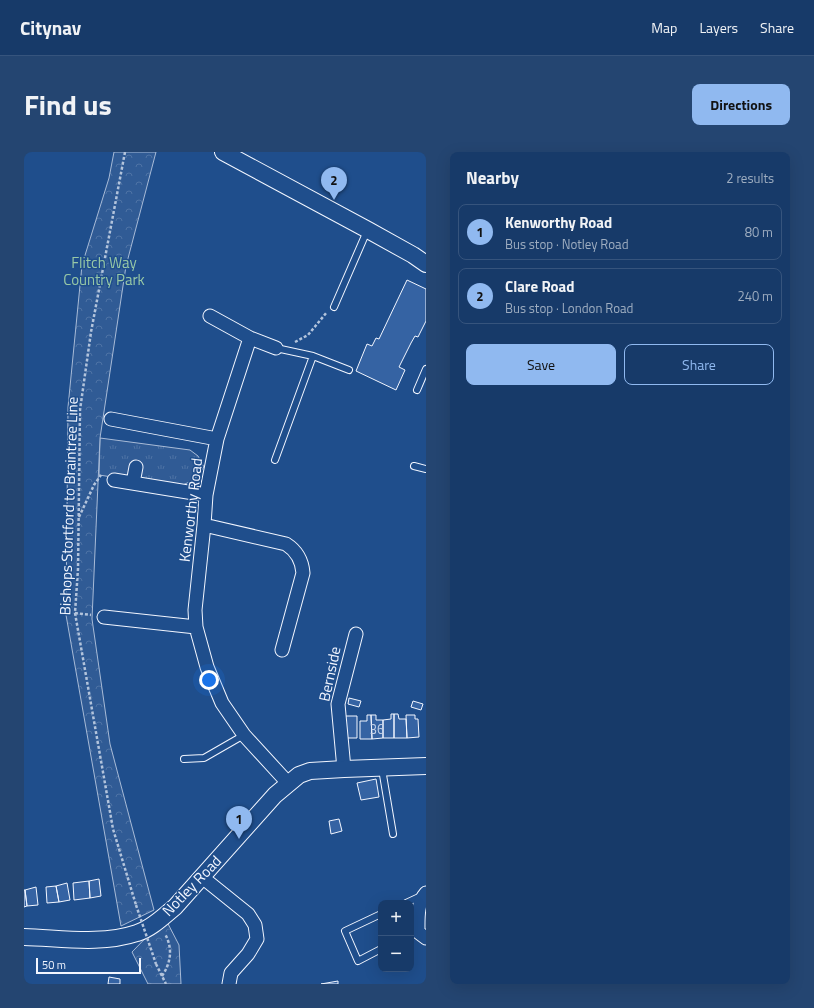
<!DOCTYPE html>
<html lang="en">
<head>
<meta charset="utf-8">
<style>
  body { margin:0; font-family:"Titillium Web",sans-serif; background:#244571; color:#f1f3f6 }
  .controls { position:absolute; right:12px; bottom:12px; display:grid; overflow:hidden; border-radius:8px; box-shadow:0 4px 16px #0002 }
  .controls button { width:36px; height:36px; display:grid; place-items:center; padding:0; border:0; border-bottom:1px solid #36547d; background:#173a69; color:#f1f3f6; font:20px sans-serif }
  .scale { position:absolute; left:12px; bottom:10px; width:105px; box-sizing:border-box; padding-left:4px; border:2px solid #f2f6ff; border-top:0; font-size:11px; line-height:14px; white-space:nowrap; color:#f2f6ff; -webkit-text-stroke:3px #1f4e8c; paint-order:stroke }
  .you { position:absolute; left:185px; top:528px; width:14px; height:14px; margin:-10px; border:3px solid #fff; border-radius:50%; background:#1a73e8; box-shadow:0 0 0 6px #1a73e833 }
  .badge { display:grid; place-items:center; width:26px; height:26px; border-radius:50%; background:#90b9f0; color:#111; font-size:13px; font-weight:700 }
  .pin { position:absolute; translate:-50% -33px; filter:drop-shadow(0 1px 2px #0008) }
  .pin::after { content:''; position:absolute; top:21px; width:14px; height:12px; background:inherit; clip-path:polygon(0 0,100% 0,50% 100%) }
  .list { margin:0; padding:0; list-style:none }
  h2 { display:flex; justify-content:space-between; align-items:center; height:52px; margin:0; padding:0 16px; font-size:17px }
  h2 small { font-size:13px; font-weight:400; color:#9eadc0 }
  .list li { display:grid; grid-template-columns:26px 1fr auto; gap:12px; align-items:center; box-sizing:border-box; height:56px; margin:0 8px 8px; padding:0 8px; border:1px solid #36547d; border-radius:8px }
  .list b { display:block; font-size:15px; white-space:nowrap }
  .list p { margin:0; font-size:13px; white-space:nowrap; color:#9eadc0 }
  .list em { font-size:13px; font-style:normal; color:#9eadc0 }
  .actions { display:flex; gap:8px; padding:12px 16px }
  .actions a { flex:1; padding:9px 0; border:1px solid #90b9f0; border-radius:8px; text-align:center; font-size:14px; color:#90b9f0 }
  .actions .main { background:#90b9f0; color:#111 }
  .map { position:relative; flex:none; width:402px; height:832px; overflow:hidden; border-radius:8px }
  header { display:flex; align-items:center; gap:24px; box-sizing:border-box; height:56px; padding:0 20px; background:#173a69; border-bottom:1px solid #36547d }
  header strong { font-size:19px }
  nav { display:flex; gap:22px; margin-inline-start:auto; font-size:14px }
  .intro { display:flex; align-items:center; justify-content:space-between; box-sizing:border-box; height:96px; padding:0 24px }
  h1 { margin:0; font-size:28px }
  .button { padding:10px 18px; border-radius:8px; background:#90b9f0; color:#111; font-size:14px; font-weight:700 }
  main { display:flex; gap:24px; padding:0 24px }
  aside { flex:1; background:#173a69; border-radius:8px; box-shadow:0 4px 16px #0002 }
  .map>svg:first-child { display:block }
  .grass { fill:url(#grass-tufts); stroke:#a8bbd7 }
  .forest { fill:url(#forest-crowns); stroke:#a8bbd7 }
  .building { fill:#3563a3; stroke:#f2f6ff }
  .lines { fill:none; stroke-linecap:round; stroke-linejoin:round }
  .service-casing { stroke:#f2f6ff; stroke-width:8 }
  .minor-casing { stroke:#f2f6ff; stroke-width:15 }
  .tertiary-casing { stroke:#f2f6ff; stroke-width:18 }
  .path { stroke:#b3c4dc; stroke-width:2.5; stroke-dasharray:3 2; stroke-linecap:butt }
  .service { stroke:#1f4e8c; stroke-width:6 }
  .minor { stroke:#1f4e8c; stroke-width:13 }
  .tertiary { stroke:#1f4e8c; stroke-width:16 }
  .path-bridge { stroke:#b3c4dc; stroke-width:2.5; stroke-dasharray:3 2; stroke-linecap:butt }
  .labels { text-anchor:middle; stroke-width:3; stroke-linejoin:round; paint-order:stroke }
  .number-label { font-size:13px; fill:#c3d1e8 }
  .park-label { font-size:15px; fill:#97c8a6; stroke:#1f4e8c }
  .street-label { font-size:15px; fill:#f2f6ff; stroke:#1f4e8c }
</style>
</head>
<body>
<header>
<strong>Citynav</strong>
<nav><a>Map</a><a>Layers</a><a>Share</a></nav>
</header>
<div class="intro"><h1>Find us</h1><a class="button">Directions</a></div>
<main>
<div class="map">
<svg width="402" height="832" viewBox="0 0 402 832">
  <defs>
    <pattern id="grass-tufts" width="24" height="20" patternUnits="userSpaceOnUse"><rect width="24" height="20" fill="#305b95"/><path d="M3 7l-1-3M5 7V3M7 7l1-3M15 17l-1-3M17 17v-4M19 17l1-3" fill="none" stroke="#4e73a5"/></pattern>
    <pattern id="forest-crowns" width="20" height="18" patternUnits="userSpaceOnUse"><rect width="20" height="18" fill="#305b95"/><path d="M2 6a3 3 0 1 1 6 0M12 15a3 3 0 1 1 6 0" fill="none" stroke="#4e73a5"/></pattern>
  </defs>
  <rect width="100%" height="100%" fill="#1f4e8c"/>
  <path class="grass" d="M76,286L166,298L174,304L180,315L170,328L154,335L75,323Z"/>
  <path class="forest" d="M90,0H132L102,114L76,286L68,467L86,592L130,758L97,774L42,463L44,255L58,113L85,26Z
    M141,766L155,793L157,832H124L108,800Z"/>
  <path class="building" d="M383,128L402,137V169L394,185L391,184L387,191L375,215L381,218L372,238L332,219L343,192L348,194L352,186L355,187Z
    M325,546L337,549L335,555L324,552Z
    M389,549L399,552L397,558L387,555Z
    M367,562H370V586H359V568L367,567Z
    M370,562H374L375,567H382L383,586H370Z
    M343,563H347L348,587H336V569H343Z
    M347,563H352V568H359V586L348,587Z
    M382,563H391V567H394L395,585L383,586Z
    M321,564H333V586H322Z
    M352,627L355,645L337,648L333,631Z
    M315,667L318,679L307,682L305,669Z
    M75,727L77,744L66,746L65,729Z
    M65,729L66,746L50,748L49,731Z
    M43,731L46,748L35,750L32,734Z
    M32,734L35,750L23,751L22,735Z
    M12,735L14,753L3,754L1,738Z
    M0,738H1L3,754L0,755Z
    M85,825L96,827V832H84Z
    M314,829V832H297Z"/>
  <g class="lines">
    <defs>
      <path id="service" d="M310,155L343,79
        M252,196L289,204L325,218
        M393,238L402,217
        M251,308L289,204
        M390,314L402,317
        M160,607L180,606L220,583
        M358,617L369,682
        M382,751L397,744
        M357,762L321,779L334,809L357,797"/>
      <path id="minor" d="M186,164L226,186L252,196
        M226,186L193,287L182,343L180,373L171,458L172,475L183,515L198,551L220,583L264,631
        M87,267L193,287
        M90,328L182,343
        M109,331L112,315
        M180,373L262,392C273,399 278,408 279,421L258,498
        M80,465L172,475
        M320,617L314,552L332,482
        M178,725L224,762L231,773L233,787L224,802L207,821L205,832
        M402,741C393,751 394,767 394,780L402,786"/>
      <path id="tertiary" d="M199,0L344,78L389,103L402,112
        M0,785C37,786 77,793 113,781C127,777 140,764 151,755L251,643L275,623L286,619L320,617L402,614"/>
    </defs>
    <use href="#service" class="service-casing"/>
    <use href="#minor" class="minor-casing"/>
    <use href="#tertiary" class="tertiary-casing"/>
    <path class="path" d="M101,0L67,180L56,258L54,417L51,461L89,677L112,753
      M271,190L284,183L303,160
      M55,365L70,333L77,323
      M51,461L67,463
      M132,812L142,832
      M138,824C147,811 149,796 141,782"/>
    <use href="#service" class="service"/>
    <use href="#minor" class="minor"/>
    <use href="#tertiary" class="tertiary"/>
    <path class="path-bridge" d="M112,753L132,812"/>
  </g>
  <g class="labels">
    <g class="number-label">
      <text x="353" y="582">36</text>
    </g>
    <g class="park-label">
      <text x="80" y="116">Flitch Way<tspan x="80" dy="17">Country Park</tspan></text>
    </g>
    <g class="street-label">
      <text transform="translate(45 354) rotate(-88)" y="5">Bishops Stortford to Braintree Line</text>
      <text transform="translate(167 358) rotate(-83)" y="5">Kenworthy Road</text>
      <text transform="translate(306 522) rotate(-78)" y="5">Bernside</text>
      <text transform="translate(168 734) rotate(-46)" y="5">Notley Road</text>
    </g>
  </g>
</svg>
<div class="controls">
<button>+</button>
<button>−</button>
</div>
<div class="scale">50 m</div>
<div class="you"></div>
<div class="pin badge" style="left:215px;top:687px">1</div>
<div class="pin badge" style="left:310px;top:48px">2</div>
</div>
<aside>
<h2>Nearby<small>2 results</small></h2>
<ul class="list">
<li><span class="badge">1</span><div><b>Kenworthy Road</b><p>Bus stop · Notley Road</p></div><em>80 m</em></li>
<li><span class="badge">2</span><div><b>Clare Road</b><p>Bus stop · London Road</p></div><em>240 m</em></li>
</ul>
<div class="actions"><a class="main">Save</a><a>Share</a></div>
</aside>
</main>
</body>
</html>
